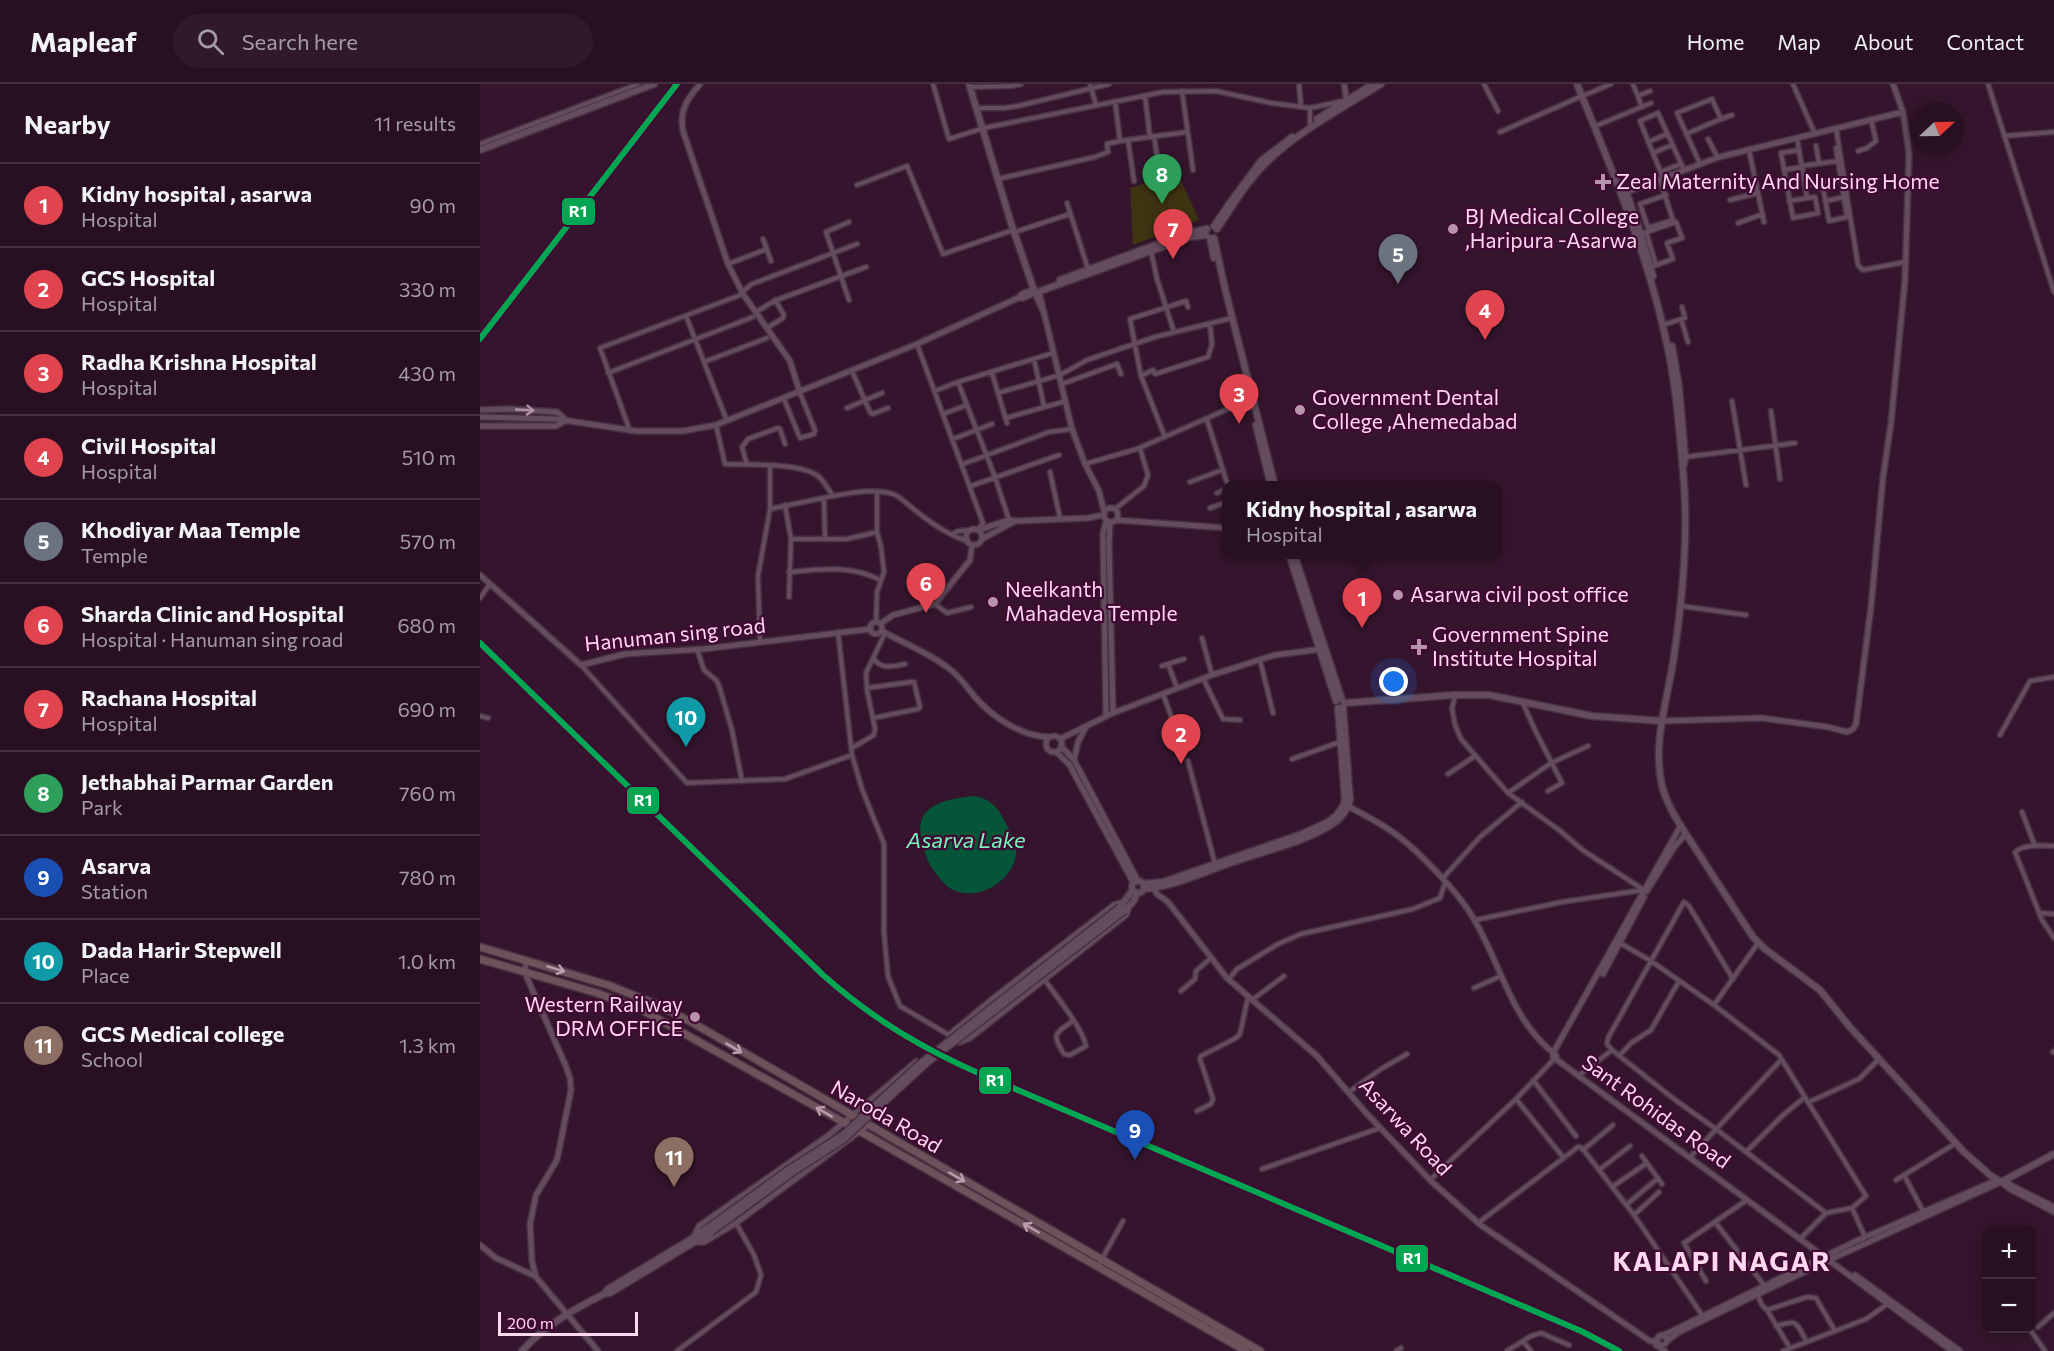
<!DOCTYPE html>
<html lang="en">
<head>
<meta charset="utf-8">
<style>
  body { margin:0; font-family:Commissioner,sans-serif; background:#30192a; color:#f1f3f6 }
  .controls { position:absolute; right:18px; bottom:18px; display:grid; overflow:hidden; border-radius:12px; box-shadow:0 3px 15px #0003 }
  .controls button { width:54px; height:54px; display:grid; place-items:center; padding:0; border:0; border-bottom:2px solid #443040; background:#281022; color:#f1f3f6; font:30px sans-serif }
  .compass { position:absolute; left:1430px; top:18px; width:54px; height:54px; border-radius:50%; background:#281022; box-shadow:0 3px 15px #0003; rotate:68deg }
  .scale { position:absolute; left:18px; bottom:15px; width:140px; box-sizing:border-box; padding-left:6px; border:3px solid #fdd8ef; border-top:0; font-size:16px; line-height:21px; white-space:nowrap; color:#fdd8ef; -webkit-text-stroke:4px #420834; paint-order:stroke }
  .you { position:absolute; left:914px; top:598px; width:21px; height:21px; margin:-15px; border:4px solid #fff; border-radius:50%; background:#1a73e8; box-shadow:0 0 0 9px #1a73e833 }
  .badge { display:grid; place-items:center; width:39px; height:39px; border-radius:50%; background:#0b8043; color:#fff; font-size:20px; font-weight:700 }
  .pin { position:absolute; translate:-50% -50px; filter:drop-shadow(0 2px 3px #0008) }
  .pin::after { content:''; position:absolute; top:32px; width:21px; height:18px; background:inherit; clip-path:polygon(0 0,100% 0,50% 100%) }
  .popup { position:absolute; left:742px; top:397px; width:279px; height:78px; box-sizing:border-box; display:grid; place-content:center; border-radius:12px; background:#281022; filter:drop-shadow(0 2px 4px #0005); font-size:20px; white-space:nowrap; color:#a59da5 }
  .popup b { font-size:22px; color:#f1f3f6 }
  .popup::after { content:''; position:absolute; left:50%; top:100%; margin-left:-12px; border:12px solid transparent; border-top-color:#281022 }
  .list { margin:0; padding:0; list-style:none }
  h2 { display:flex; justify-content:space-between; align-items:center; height:78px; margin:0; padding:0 24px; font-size:26px }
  h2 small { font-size:20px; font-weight:400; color:#a59da5 }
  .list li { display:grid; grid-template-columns:39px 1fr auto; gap:18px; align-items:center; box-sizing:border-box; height:84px; padding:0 24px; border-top:2px solid #443040 }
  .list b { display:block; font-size:22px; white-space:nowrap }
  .list p { margin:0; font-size:20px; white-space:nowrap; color:#a59da5 }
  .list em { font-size:20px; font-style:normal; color:#a59da5 }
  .icon { flex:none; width:33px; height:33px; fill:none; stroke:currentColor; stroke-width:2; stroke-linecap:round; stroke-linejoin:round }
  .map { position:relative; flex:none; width:1574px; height:1267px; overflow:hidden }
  header { display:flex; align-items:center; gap:36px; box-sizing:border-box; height:84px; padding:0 30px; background:#281022; border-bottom:2px solid #443040 }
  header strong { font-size:28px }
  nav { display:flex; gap:33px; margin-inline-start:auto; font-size:21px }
  .search { width:420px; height:54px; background:#30192a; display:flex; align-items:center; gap:15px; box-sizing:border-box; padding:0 21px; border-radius:33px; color:#a59da5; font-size:22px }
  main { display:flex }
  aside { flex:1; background:#281022 }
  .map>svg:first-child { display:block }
  .green { fill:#3f3412 }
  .water { fill:#055639 }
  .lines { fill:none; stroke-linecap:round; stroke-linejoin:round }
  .minor-casing { stroke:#473040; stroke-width:7 }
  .tertiary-casing { stroke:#473040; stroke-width:8 }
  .secondary-casing { stroke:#473040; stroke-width:9 }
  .primary-casing { stroke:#473040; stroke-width:10 }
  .minor { stroke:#644c5e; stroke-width:4 }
  .tertiary { stroke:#644c5e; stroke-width:5 }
  .secondary { stroke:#644c5e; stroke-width:6 }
  .primary { stroke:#6d525c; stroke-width:7 }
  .secondary-bridge-casing { stroke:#473040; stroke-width:9; stroke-linecap:butt }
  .secondary-bridge { stroke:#644c5e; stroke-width:6 }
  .rail-1-casing { stroke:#420834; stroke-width:10 }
  .rail-1 { stroke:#00a651; stroke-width:6 }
  .oneway { stroke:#b092a6 }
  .oneway2 { stroke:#bc9cad }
  .poi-dot { fill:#b794ab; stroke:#420834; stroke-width:2 }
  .labels { text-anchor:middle; stroke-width:4.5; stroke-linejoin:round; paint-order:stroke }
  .poi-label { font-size:21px; fill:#fdd8ef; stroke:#420834; text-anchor:start }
  .street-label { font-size:21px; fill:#fdd8ef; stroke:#420834 }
  .water-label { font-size:22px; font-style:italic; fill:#75f9ba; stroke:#420834 }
  .district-label { font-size:27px; font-weight:bold; letter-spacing:1.5px; fill:#fdd8ef; stroke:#420834 }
  .line-badge { stroke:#420834; stroke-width:2 }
  .badge-label { font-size:16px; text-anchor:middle; font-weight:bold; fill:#fff }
</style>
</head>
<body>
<header>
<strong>Mapleaf</strong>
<div class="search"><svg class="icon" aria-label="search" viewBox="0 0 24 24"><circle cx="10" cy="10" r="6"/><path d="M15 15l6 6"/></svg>Search here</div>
<nav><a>Home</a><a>Map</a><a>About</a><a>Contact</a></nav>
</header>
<main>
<aside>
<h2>Nearby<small>11 results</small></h2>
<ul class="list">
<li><span class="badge" style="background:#e0444e">1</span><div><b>Kidny hospital , asarwa</b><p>Hospital</p></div><em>90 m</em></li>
<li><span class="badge" style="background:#e0444e">2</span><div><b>GCS Hospital</b><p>Hospital</p></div><em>330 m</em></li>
<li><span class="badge" style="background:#e0444e">3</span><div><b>Radha Krishna Hospital</b><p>Hospital</p></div><em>430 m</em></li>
<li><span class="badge" style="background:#e0444e">4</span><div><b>Civil Hospital</b><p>Hospital</p></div><em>510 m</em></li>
<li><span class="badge" style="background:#6b7280">5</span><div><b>Khodiyar Maa Temple</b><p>Temple</p></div><em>570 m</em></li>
<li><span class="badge" style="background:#e0444e">6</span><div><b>Sharda Clinic and Hospital</b><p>Hospital · Hanuman sing road</p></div><em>680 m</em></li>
<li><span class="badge" style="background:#e0444e">7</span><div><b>Rachana Hospital</b><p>Hospital</p></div><em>690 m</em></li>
<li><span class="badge" style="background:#2e9e5b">8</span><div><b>Jethabhai Parmar Garden</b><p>Park</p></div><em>760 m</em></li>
<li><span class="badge" style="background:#1a4fb4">9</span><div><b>Asarva</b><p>Station</p></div><em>780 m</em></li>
<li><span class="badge" style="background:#0f9aa8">10</span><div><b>Dada Harir Stepwell</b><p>Place</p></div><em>1.0 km</em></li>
<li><span class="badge" style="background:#8d6e63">11</span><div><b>GCS Medical college</b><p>School</p></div><em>1.3 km</em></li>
</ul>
</aside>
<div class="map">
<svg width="1574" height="1267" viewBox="0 0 1574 1267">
  <rect width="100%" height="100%" fill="#35152d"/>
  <path class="green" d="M698,90L719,136L653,161L650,104Z"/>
  <path class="water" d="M494,712C510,715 517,722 524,736C528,744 535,753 536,761C540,792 502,819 473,806C464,801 460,794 454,787C447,777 445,769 442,757C432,721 466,715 494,712Z"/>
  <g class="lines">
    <defs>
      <path id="minor" d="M453,0L469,55L504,44L683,8L736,7L791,19L830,24L863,17
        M610,0L616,21
        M819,0L821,22
        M1004,0L1018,27
        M1153,0L1162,23
        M1313,0L1335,50
        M1508,0L1574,208
        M494,3L532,2L541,0
        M702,7L713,86
        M1105,11L1131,0
        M665,12L670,53
        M1158,12L1170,7
        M635,17L640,57L707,48
        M501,24H525L538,22L629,0
        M1241,35L1252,31
        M830,40V24
        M1118,41L1171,19
        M1356,44L1378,181L1383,186L1425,178
        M1020,48L1102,12
        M1206,50L1241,35L1232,15L1197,29L1220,80
        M674,52L680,92
        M1524,52L1574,48
        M1317,54L1325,101L1361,95
        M1228,55L1238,74
        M648,56L654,97
        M1168,58L1187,50
        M0,60L158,0
        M1336,62L1339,79
        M1269,66L1284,138
        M1319,66L1301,69L1313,134L1338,129L1335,113L1327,114
        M1378,67L1387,64L1396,57L1391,35
        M1173,69L1192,61
        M1321,82L1358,77
        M1304,86L1322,83
        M1180,88L1201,80
        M522,94L615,73L628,68L627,60L640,57
        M1183,94L1160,37L1178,29L1204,86
        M1180,96L1193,136L1168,144L1160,120L1186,111
        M1342,98L1349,137L1367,133L1356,64
        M377,101L427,82L463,170L533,146
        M1250,116L1278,109
        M1309,117L1327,114L1325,101
        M1345,117L1364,113
        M587,119L608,185
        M1258,139L1283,130
        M538,147L590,130
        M1166,148L1176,181
        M1161,150L1196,138L1202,154L1187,159L1193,175L1171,183
        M283,155L291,177
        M671,167L677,195L694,248
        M248,180L287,165
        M262,208L272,200L377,160
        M369,216L346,148L369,138
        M276,228L294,217L386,183
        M206,232L247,337
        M1201,235L1208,258
        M1186,240L1205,234L1202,223
        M287,244L303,234L304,231L295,216
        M437,260L503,439L499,444
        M554,275L564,322
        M224,278L287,254
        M372,287L390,328L393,330L408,324
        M128,289L273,233
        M512,289L527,339
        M661,292L673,286L675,290L728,273L732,260L730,240
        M478,298L573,269
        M582,300L637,280L641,290
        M455,307L478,298L515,393L529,436
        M518,309L580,291L607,276L675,253L748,235
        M304,315L320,354L334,350L335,346L320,309
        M1252,317L1266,401
        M367,324L402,309
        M1291,327L1300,395
        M463,330L487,321
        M526,334L586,317
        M727,336L748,402
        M236,341L245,380C268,381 316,379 335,390C343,394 348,405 353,412C372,409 394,404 413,410C421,413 429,422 436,427C451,439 469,452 488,457
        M150,347L120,264L263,210
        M685,353L661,292L650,235L706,217L708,223
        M473,355L512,340
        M1205,373L1315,359
        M483,380L569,348L592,345
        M605,380L657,365L773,314
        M267,381L262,363L268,355L298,344L300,345L305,360
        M570,388L580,434
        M710,398L742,386
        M491,402L579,371
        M737,409L747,405
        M344,414L345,455
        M305,421L311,455H367L397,448
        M730,424L747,418
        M290,425V382
        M635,425L664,402L668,391L660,364
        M473,450L478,447L490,446
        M309,488C339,485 372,481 400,496
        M309,513L311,455
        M0,514L10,500
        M455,520L467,529L491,523
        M1201,522L1266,531
        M396,538L397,508L404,488L401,463L397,448V408
        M358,548L372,671L382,705L404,760V849L408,892L420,922L469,951
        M722,554L732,591
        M280,558L278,492L290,425L353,412
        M217,565L224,586L237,597L240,605L252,646L262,697
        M394,575C402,586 413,582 425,580
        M780,576L793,629
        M101,581L207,699L305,695L372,671
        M682,582L688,580
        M723,594L743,635L760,636
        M387,604L431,598H434L440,623L438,625L393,634
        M697,604L688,580L704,575
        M683,610L694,640
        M975,612L972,624L975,641L981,655L1028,709L1079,746L1104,767L1167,808
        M1043,619L1054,644L1082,699L1068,707
        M0,632L8,634
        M1520,651L1550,597L1574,593
        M372,664L394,651L395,645L387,606L386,589L405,549
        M812,675L860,658
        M708,677L735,780
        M968,690L995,672
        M1028,709L1071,679L1108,662
        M1542,728L1555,762
        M1574,762C1562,761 1544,760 1535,768L1562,836L1574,854
        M962,795L1000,753L1042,718
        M1560,829L1574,830
        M995,836L1082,818L1163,806
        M1140,859L1171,877L1234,921
        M1278,859L1234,921L1299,971L1386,1112L1372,1124L1385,1153
        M564,895C576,912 602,943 606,962L590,971L584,970C571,950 575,949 593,937
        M749,895L757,885L798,860L821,850L933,825L960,814L965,799
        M994,904L1021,892
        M701,907L715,895L716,887L731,874
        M772,916L804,892
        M1132,966L1127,960L1128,954L1204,818L1209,822L1253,895
        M1573,968L1574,967
        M1139,972L1151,959L1171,946L1199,897
        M1101,990L1132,966L1194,1015L1236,1045L1346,1129
        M1053,996L1096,1052
        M869,1008L901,985L927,970
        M1036,1015L1083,1073
        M1329,1018L1379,995L1399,975
        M717,1027L731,1020L733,1015L720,975L721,972L756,954L760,950L768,913
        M372,1031L436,977
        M1103,1066L1133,1041
        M1266,1068L1302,1032L1325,1013
        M1212,1071L1301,976
        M1162,1072L1182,1100
        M782,1085L900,1044
        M1119,1086L1150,1062
        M1424,1091L1443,1127
        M950,1096L1036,1015L1077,972
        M1416,1096L1476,1059
        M1132,1103L1167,1079
        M1146,1121L1178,1094
        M1154,1131L1179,1108
        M1235,1138L1284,1201
        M998,1139L1098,1063L1102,1064L1154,1131L1222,1231
        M1322,1153L1346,1129L1372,1124
        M618,1182L643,1137
        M1226,1197L1204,1159L1267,1116
        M1277,1210L1282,1221L1287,1226L1327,1213L1336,1214L1355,1247
        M1287,1226L1310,1264
        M1296,1242C1319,1235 1315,1238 1327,1258
        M1558,1243L1574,1229
        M1549,1244L1565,1267
        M1043,1257L1051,1267
        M197,1267L276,1208L281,1191L274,1171L256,1139
        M916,1267L921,1264
        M1027,1267L1051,1252L1061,1249L1089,1261
        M1303,1267L1386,1235L1409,1219"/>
      <path id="tertiary" d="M220,0C207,15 199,27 203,47L248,180L263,210L310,277L320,309
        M864,0L867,19
        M1144,109L1239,73L1423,28
        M559,208L592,345L605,380L619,407L624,427
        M538,214L542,210L554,205
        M0,326L27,325L77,328L86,336L76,342H0
        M0,333L76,335L156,347H203L236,341L437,260L538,214H543L555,209L562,225
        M624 431a7 7 0 1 1 14 0a7 7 0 1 1-14 0Z
        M636,436L747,444
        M626,437L623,450L626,632
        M630,438L629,460L633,629
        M486 453a8 8 0 1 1 16 0a8 8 0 1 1-16 0Z
        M498,446L529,436L535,437
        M502,455L535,437L608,434L623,431
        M0,491L101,581L145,570L223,565L391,545
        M390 544a6 6 0 1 1 12 0a6 6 0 1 1-12 0Z
        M400,540L413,531L455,520L490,476L492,461
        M402,547C423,559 447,568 467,583C479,591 486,602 495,613C513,634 543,653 570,653
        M1182,637L1282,634L1348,643L1367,648L1373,645L1376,640L1391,523L1403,393L1411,339L1425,196L1429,69L1423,28L1413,0
        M566 660a8 8 0 1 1 16 0a8 8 0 1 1-16 0Z
        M580,655L633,629L732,591L795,571L842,565
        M581,662L594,676L658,797
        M576,668L589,680L653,798
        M594,676L598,658L606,643
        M866,721C882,730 899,738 914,749C938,766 981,811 995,837C1021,881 1032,938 1075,970
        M1201,741L1073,969V973L1472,1267
        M672,801L677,810L688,818L747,894L837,972L887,1030L952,1098L1002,1142L1170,1257H1177
        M1168,805L1195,762L1206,750
        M644,818L634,821L515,913L469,951L480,958L490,954L646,831L649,823
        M46,876L45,889L85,980L90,994L91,1006L77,1076L56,1111L50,1140L52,1177L56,1193L118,1267
        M1123,890L1164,813
        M1525,1096L1532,1102L1574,1123
        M214,1152L219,1142L349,1051L371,1032
        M216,1158H224L256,1139L387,1042
        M0,1161L16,1174L55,1192
        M1375,1191L1480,1267
        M1177 1256a5 5 0 1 1 10 0a5 5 0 1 1-10 0Z
        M1182,1252L1374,1158L1517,1096
        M1187,1257L1199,1248L1349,1176L1521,1098L1530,1105L1574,1128
        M1176,1261L1185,1267"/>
      <path id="secondary" d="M489,0L531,139L555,209L710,153L726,151
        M1097,0C1131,84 1167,167 1186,256C1196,299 1199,343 1203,387C1209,448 1203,512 1194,572C1188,615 1172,658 1182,702C1189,728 1207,751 1221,773C1238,800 1256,827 1273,853L1285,865L1340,906L1369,942L1484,1068L1510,1091L1521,1098L1574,1070
        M837,35L893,0
        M0,66L174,0
        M1146,107L1162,154L1173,192
        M734,142L752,116L781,77L812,53
        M737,145C752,123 765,100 784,81C815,49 863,24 901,0
        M730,154L734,174
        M734,154L745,205L795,402
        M580,196L708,149L727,145
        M1192,262L1199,303L1205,373L1204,380
        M776,341L791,402
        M809,470L856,617
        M814,470L862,616
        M865,619L975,611H1009L1112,632L1182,637
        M652 803a6 6 0 1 1 12 0a6 6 0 1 1-12 0Z
        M663,800L683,798L822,750L848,738L857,731L863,722L865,716L858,624
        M664,805C696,802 726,787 756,777C788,766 822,759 851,741C861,735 867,727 870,716L863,623
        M640,823L652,807
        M644,827L653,818L657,810
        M124,1210L128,1205L208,1157L229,1143
        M42,1267C64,1242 94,1225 124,1210L130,1209L231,1148"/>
      <path id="primary" d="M0,863L128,901L178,921L213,939L780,1267
        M0,875L117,909L162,926L390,1053L766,1267"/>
    </defs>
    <use href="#minor" class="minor-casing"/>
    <use href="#tertiary" class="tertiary-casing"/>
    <use href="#secondary" class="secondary-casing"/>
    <use href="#primary" class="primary-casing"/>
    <use href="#minor" class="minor"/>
    <use href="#tertiary" class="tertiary"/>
    <use href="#secondary" class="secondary"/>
    <use href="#primary" class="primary"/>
    <defs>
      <path id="secondary-bridge" d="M229,1143L309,1085L364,1050L437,982L640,823
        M231,1148L313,1088L363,1056L448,978L644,827"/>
    </defs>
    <use href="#secondary-bridge" class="secondary-bridge-casing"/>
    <use href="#secondary-bridge" class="secondary-bridge"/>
    <defs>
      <path id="rail-1" d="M0,255L197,0
        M0,559L343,891C394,936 443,965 505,992L1101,1247L1139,1267"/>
    </defs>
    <use href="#rail-1" class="rail-1-casing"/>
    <use href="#rail-1" class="rail-1"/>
  </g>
  <defs><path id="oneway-shaft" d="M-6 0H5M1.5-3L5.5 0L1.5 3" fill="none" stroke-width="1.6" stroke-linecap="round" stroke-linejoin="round" transform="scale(1.5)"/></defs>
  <use class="oneway" href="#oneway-shaft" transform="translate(45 326) rotate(3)"/>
  <g class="oneway2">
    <use href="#oneway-shaft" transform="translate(76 885) rotate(17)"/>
    <use href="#oneway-shaft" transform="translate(254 964) rotate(31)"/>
    <use href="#oneway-shaft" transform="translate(344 1028) rotate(-150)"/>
    <use href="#oneway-shaft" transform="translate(477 1093) rotate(30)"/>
    <use href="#oneway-shaft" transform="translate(551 1144) rotate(-150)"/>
  </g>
  <g class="poi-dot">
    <path d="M1120 89h6v6h6v6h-6v6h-6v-6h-6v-6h6z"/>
    <circle cx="973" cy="145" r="6"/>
    <circle cx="820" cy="326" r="6"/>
    <circle cx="918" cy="511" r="6"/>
    <circle cx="513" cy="518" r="6"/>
    <path d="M936 554h6v6h6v6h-6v6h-6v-6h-6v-6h6z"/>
    <circle cx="215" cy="933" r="6"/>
  </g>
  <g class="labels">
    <g class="poi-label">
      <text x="1136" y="105">Zeal Maternity And Nursing Home</text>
      <text x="985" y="140">BJ Medical College<tspan x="985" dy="24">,Haripura -Asarwa</tspan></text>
      <text x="832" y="321">Government Dental<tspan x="832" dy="24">College ,Ahemedabad</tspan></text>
      <text x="525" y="513">Neelkanth<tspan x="525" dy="24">Mahadeva Temple</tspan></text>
      <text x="930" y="518">Asarwa civil post office</text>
      <text x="952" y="558">Government Spine<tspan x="952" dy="24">Institute Hospital</tspan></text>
      <text x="203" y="928" text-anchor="end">Western Railway<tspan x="203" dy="24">DRM OFFICE</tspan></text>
    </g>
    <g class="street-label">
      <text transform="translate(195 551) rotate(-6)" y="7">Hanuman sing road</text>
      <text transform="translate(1176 1028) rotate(36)" y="7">Sant Rohidas Road</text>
      <text transform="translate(406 1033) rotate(30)" y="7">Naroda Road</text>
      <text transform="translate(925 1043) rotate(47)" y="7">Asarwa Road</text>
    </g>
    <g class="water-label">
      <text x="486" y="764">Asarva Lake</text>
    </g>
    <g class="district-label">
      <text x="1242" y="1187">KALAPI NAGAR</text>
    </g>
  </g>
  <g class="line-badge">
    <rect x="81" y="113" width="35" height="29" rx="6" fill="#00a651"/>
    <rect x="146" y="702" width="34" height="29" rx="6" fill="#00a651"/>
    <rect x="498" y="982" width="34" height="29" rx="6" fill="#00a651"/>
    <rect x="915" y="1160" width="34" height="29" rx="6" fill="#00a651"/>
  </g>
  <g class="badge-label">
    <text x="98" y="133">R1</text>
    <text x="163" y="722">R1</text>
    <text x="515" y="1002">R1</text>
    <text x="932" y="1180">R1</text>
  </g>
</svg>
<div class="controls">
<button>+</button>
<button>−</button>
</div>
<svg class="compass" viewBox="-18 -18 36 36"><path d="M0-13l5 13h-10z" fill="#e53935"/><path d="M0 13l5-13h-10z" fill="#a59da5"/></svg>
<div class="scale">200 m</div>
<div class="you"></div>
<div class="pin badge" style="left:882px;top:544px;background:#e0444e">1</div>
<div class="popup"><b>Kidny hospital , asarwa</b>Hospital</div>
<div class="pin badge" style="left:701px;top:680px;background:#e0444e">2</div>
<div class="pin badge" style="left:759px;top:340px;background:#e0444e">3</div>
<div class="pin badge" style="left:1005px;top:256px;background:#e0444e">4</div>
<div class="pin badge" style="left:918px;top:200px;background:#6b7280">5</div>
<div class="pin badge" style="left:446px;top:529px;background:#e0444e">6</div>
<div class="pin badge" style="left:693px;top:175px;background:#e0444e">7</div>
<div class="pin badge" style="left:682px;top:120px;background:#2e9e5b">8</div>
<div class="pin badge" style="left:655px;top:1076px;background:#1a4fb4">9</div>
<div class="pin badge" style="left:206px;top:663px;background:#0f9aa8">10</div>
<div class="pin badge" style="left:194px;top:1103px;background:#8d6e63">11</div>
</div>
</main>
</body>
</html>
